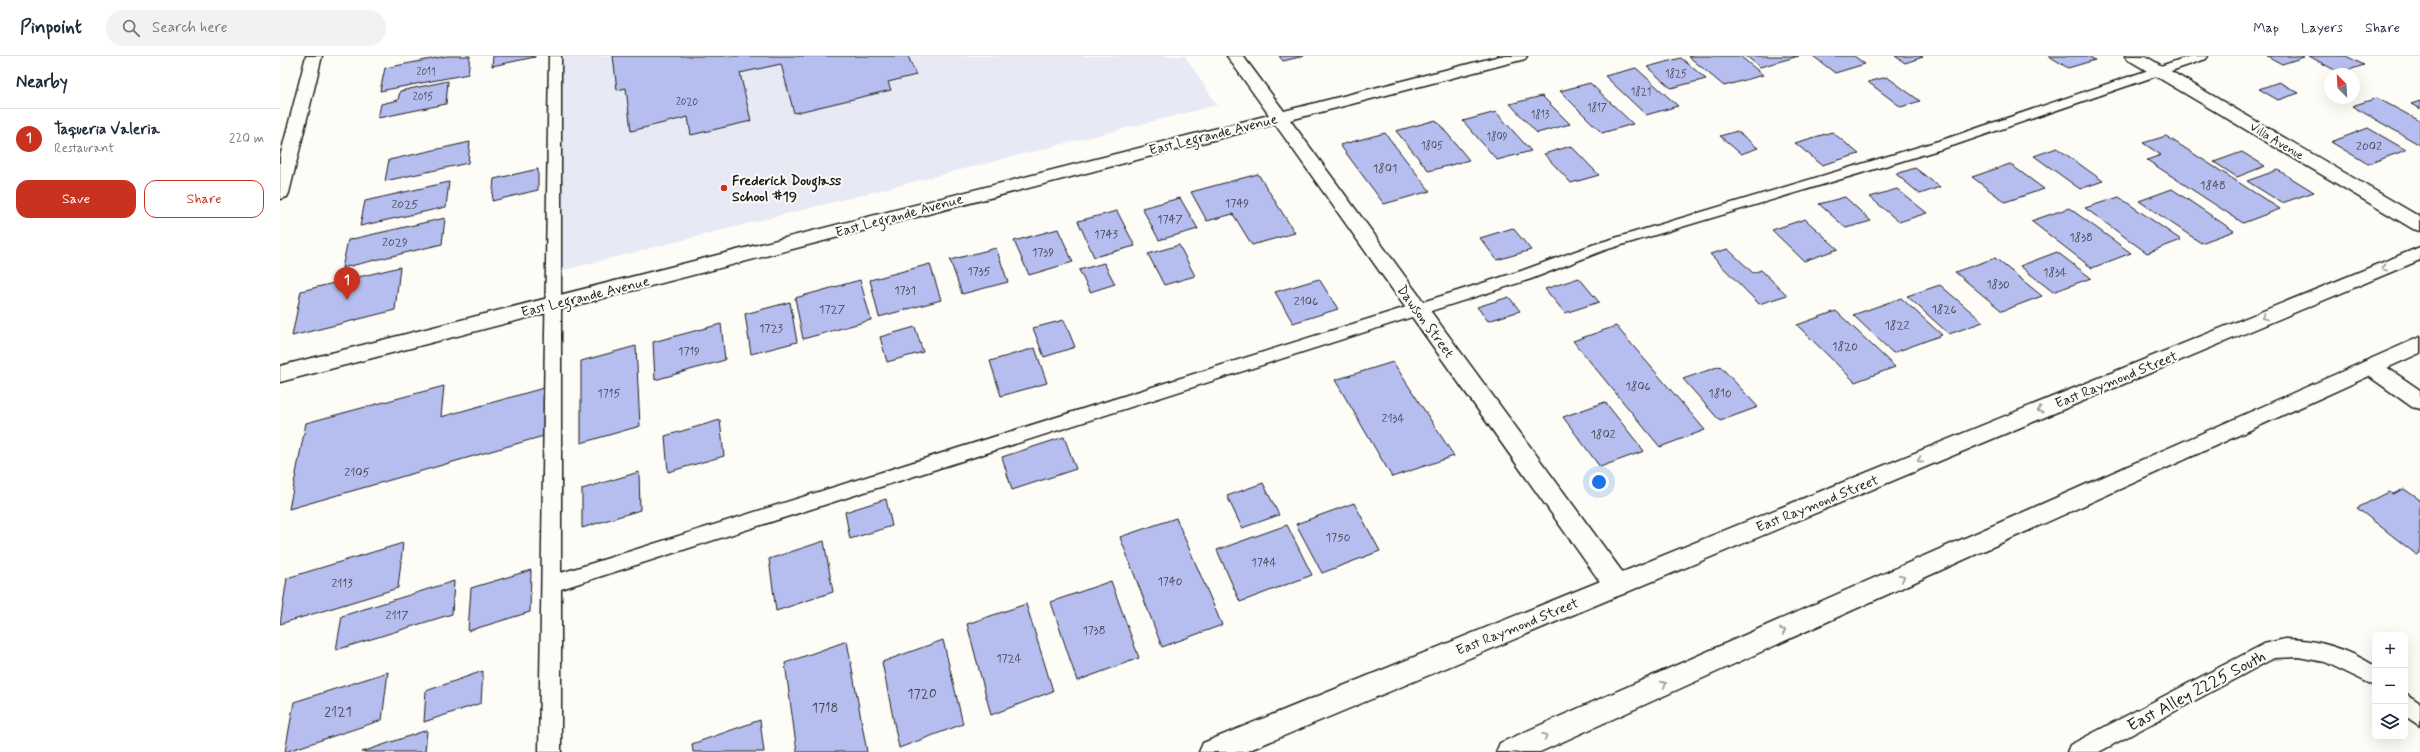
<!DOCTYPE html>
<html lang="en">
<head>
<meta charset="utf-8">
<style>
  body { margin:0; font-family:Mynerve,sans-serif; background:#f2f2f3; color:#1f2937 }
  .controls { position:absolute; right:12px; bottom:12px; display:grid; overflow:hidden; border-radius:8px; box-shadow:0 4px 16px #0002 }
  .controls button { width:36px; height:36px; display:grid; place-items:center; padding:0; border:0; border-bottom:1px solid #e0e1e3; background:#fff; color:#1f2937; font:20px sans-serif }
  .compass { position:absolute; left:2044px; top:12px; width:36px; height:36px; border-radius:50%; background:#fff; box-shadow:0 4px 16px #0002; rotate:336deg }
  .you { position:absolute; left:1319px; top:426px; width:14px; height:14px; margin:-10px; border:3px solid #fff; border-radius:50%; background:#1a73e8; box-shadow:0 0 0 6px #1a73e833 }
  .badge { display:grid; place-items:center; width:26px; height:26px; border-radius:50%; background:#c8321e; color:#fff; font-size:13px; font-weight:700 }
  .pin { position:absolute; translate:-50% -33px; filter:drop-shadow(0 1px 2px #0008) }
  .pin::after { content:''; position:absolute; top:21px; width:14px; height:12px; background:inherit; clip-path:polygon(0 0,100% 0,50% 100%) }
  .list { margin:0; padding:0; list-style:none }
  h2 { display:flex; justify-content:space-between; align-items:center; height:52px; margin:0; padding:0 16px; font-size:17px }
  h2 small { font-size:13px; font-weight:400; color:#747a83 }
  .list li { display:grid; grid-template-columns:26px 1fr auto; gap:12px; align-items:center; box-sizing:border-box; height:60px; padding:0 16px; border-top:1px solid #e0e1e3 }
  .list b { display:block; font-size:15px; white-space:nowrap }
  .list p { margin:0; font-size:13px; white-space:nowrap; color:#747a83 }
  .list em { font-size:13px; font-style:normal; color:#747a83 }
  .actions { display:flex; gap:8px; padding:12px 16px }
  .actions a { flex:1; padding:9px 0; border:1px solid #c8321e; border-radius:12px; text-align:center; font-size:14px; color:#c8321e }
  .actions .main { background:#c8321e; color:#fff }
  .icon { flex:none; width:22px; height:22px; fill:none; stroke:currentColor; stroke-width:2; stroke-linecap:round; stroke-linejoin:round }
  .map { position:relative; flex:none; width:2140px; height:696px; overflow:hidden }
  header { display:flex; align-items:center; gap:24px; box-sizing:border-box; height:56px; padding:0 20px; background:#fff; border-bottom:1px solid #e0e1e3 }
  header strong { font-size:19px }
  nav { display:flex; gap:22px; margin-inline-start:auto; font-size:14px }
  .search { width:280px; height:36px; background:#f2f2f3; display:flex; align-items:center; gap:10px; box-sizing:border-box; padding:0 14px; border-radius:22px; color:#747a83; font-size:15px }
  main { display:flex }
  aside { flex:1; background:#fff }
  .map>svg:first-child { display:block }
  .built { fill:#e7e9f5 }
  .building { fill:#b5beef; stroke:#1c1c1c }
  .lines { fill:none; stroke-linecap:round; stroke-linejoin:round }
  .lane-casing { stroke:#1c1c1c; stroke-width:3 }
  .street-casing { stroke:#1c1c1c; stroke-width:3 }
  .secondary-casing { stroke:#1c1c1c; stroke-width:3 }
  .primary-casing { stroke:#1c1c1c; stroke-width:3 }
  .lane { fill:#fdfcf7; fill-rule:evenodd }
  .street { fill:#fdfcf7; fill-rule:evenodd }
  .secondary { fill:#fdfcf7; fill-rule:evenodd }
  .primary { fill:#fdfcf7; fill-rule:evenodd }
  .oneway { stroke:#989794 }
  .poi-dot { fill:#c8321e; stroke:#fdfcf7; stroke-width:1.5 }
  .labels { text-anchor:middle; stroke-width:4; stroke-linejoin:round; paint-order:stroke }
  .far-number-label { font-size:10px; fill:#424451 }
  .far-street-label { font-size:12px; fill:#1c1c1c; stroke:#fdfcf7 }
  .number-label { font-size:12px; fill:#424451 }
  .street-label { font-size:14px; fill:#1c1c1c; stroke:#fdfcf7 }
  .poi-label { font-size:14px; font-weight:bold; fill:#1c1c1c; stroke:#fdfcf7; text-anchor:start }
  .near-number-label { font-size:14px; fill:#424451 }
  .near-street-label { font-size:17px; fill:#1c1c1c; stroke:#fdfcf7 }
</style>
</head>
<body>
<header>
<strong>Pinpoint</strong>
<div class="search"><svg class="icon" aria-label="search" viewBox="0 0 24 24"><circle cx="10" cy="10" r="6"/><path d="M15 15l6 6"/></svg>Search here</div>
<nav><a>Map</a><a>Layers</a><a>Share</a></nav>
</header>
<main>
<aside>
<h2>Nearby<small></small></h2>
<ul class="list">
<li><span class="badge">1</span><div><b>Taqueria Valeria</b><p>Restaurant</p></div><em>220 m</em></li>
</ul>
<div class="actions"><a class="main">Save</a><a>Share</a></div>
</aside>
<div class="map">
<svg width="2140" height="696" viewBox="0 0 2140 696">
  <rect width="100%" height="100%" fill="#fdfcf7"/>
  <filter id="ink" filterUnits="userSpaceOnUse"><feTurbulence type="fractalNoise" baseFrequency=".025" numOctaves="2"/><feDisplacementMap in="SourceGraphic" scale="8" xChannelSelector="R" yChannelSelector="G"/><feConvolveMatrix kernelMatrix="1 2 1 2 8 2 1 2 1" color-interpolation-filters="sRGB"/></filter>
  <g filter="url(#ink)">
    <path class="built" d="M280,0H905L937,49L280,215Z"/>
    <path class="building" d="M167,0H190L188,18L100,35L105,12Z
      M213,0H255V1L212,10Z
      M333,0H628L636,19L608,26L611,34L514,57L501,8L460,17L471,65L411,79L408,61L351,75L346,32L337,34Z
      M999,0H1024L1003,5Z
      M1408,0H1460L1483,19L1444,30Z
      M1466,0H1519L1480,11Z
      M1533,0H1574L1585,8L1555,17Z
      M1615,0H1640L1643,1L1625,7Z
      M1769,0H1808L1815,4L1788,12Z
      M1987,0H2022L2024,1L2002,8Z
      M2029,0H2066L2084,9L2060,17Z
      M1401,2L1426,23L1391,32L1367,11Z
      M1356,12L1398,50L1366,59L1325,20Z
      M1607,21L1640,45L1621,51L1588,26Z
      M168,25L166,48L98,62L101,48L118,44L120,35Z
      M1999,26L2019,37L1998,44L1979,33Z
      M1310,27L1353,68L1322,77L1280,35Z
      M1262,40L1290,68L1257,77L1230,48Z
      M2097,42L2140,65V89L2072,50Z
      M2140,45V53L2131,48Z
      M1216,56L1251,95L1217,104L1183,65Z
      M1156,64L1189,104L1149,115L1116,75Z
      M2088,72L2126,94L2088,108L2051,86Z
      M1457,75L1478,92L1461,98L1440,80Z
      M1552,76L1579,98L1542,109L1515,87Z
      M1105,77L1150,135L1104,148L1060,89Z
      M1886,80L2000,153L1963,167L1867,104L1881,99L1863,87Z
      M190,86L188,107L105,125L109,104Z
      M1291,90L1319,119L1291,127L1264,98Z
      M1777,92L1823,125L1800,133L1754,100Z
      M1962,96L1985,110L1957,121L1934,106Z
      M1730,108L1764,133L1725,146L1692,121Z
      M1635,112L1660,131L1640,138L1616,118Z
      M258,113V134L212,145L214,123Z
      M1998,114L2034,136L2002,147L1967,125Z
      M978,118L1015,177L972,189L953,158L927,165L911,136Z
      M169,126L166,151L80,170L85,145Z
      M1617,133L1647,157L1619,166L1590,141Z
      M1892,133L1954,175L1921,187L1859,145Z
      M1565,141L1591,165L1566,172L1539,148Z
      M1839,141L1901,184L1867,197L1805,152Z
      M900,142L918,173L879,184L862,152Z
      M1789,152L1851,197L1812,212L1751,165Z
      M837,155L855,190L814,201L798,165Z
      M165,162L162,188L62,212L68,184Z
      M1525,163L1558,193L1524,205L1492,174Z
      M1233,172L1251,194L1217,204L1200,182Z
      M778,173L793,206L749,219L734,185Z
      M899,189L915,220L884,229L868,198Z
      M716,192L728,226L682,238L670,204Z
      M1448,193L1473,217L1481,214L1507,239L1479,248L1430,198Z
      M1777,196L1811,222L1773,236L1740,210Z
      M1715,202L1762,240L1722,255L1675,216Z
      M824,207L835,228L810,236L799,214Z
      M650,208L661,244L599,261L590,224Z
      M120,211L115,254L12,280L21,235Z
      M1299,222L1319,246L1285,257L1265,233Z
      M1039,223L1058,253L1013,267L995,236Z
      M580,224L591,264L523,283L515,242Z
      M1660,229L1703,266L1669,278L1627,240Z
      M1229,241L1240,255L1208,265L1197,251Z
      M1621,242L1662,279L1613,297L1573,259Z
      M510,246L517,286L471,298L465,258Z
      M1556,255L1615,311L1575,326L1517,269Z
      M784,264L795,291L764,301L753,272Z
      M441,268L445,304L375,324L373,286Z
      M1336,270L1425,374L1380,391L1293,285Z
      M635,271L643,296L607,306L600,281Z
      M356,290L360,370L301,387V305Z
      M755,292L767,327L721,340L710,305Z
      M1113,306L1174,400L1112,421L1055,324Z
      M1440,310L1478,351L1440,365L1403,323Z
      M164,330L161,361L267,331V379L9,453L26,367Z
      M1325,346L1364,395L1320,411L1283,361Z
      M440,364L444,400L388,416L385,380Z
      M784,381L796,413L732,434L722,401Z
      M359,416L360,454L302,472V433Z
      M983,427L999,459L962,472L947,440Z
      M2124,433L2140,444V497L2137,499L2077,452L2109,436L2113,438Z
      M606,443L612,470L570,483L565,456Z
      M1074,447L1100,495L1042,517L1016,468Z
      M896,462L942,569L882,591L840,481Z
      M1007,469L1032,519L960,546L937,494Z
      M544,485L553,536L496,555L489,503Z
      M123,487L118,532L0,568L7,522Z
      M251,514L250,556L188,575L191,532Z
      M174,525L172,558L56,594L62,560Z
      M831,525L859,602L797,625L771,546Z
      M746,548L773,635L711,659L687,568Z
      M663,584L683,668L619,692L602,606Z
      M567,585L587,696H517L505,607Z
      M203,615L201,647L144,666L146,635Z
      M108,616L102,664L5,696L14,646Z
      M480,664L484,696H413L412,688Z
      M147,674L145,696H82Z"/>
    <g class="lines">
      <defs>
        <path id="lane" d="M269,0H281V517L1241,215L1315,188L1665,83L1910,0H1928L1926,3L1675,89L1325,194L1251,223L281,533V696H259Z
          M2005,583C2037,583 2068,593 2095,610V630L2045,606L2018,601L1994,602L1819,696H1787L1790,689L1984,588Z
          M2125,637L2140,647V670L2125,660Z"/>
        <path id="street" d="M947,0H963L1004,55L1220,0H1247L1245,3L1010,64L1346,521L1350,529L1346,537L1337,540L1328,537L995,68L0,326V310L989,59Z
          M1845,0H1865L2140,161V175L2133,173L1847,3Z
          M2091,303L2099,306L2140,334V353L2132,351L2083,316L2080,311L2083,306Z"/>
        <path id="secondary" d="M26,0H42L9,137L7,141L0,143V101Z"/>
        <path id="primary" d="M2140,191V204L965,696H919L923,687Z
          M2140,281V297L1260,696H1216L1220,687Z"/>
      </defs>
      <use href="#lane" class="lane-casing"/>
      <use href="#street" class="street-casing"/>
      <use href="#secondary" class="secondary-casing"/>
      <use href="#primary" class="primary-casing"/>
      <use href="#lane" class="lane"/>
      <use href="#street" class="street"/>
      <use href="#secondary" class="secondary"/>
      <use href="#primary" class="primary"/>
    </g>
    <defs><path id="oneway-chevron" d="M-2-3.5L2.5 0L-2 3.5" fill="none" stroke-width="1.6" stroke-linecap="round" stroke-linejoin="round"/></defs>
    <g class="oneway">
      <use href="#oneway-chevron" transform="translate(2104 212) rotate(157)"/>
      <use href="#oneway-chevron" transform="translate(1984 261) rotate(157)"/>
      <use href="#oneway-chevron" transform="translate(1760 354) rotate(158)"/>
      <use href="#oneway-chevron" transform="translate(1640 404) rotate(158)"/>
      <use href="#oneway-chevron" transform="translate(1622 522) rotate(-24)"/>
      <use href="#oneway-chevron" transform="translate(1503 575) rotate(-24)"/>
      <use href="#oneway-chevron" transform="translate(1384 628) rotate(-24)"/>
      <use href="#oneway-chevron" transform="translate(1265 680) rotate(-24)"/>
    </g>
  </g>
  <circle class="poi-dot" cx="444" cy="132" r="4"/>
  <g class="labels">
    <g class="far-number-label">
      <text x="146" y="19">2011</text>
      <text x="1396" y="21">1825</text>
      <text x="1361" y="39">1821</text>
      <text x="143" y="44">2015</text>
      <text x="407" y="49">2020</text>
      <text x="1317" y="55">1817</text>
      <text x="1260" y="62">1813</text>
      <text x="1217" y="84">1809</text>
      <text x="1152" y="93">1805</text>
    </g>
    <g class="far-street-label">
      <text transform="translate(1997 85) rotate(31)" y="4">Villa Avenue</text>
    </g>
    <g class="number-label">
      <text x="2089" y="94">2002</text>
      <text x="1105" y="116">1801</text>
      <text x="1933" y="133">1848</text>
      <text x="957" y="151">1749</text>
      <text x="125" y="152">2025</text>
      <text x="890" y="167">1747</text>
      <text x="826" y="182">1743</text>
      <text x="1801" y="185">1838</text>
      <text x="115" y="190">2029</text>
      <text x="763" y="200">1739</text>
      <text x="699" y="219">1735</text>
      <text x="1775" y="220">1834</text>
      <text x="1718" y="232">1830</text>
      <text x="625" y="238">1731</text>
      <text x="1026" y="249">2106</text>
      <text x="552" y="257">1727</text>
      <text x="1664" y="257">1826</text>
      <text x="1617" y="273">1822</text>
      <text x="491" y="276">1723</text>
      <text x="1565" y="294">1820</text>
      <text x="409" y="299">1719</text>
      <text x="1358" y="334">1806</text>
      <text x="329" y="341">1715</text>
      <text x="1440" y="341">1810</text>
      <text x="1113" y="366">2134</text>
      <text x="1323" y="382">1802</text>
      <text x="77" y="420">2105</text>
      <text x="1058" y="485">1750</text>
      <text x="984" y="510">1744</text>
      <text x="890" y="529">1740</text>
      <text x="62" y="531">2113</text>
      <text x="117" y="563">2117</text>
      <text x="814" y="578">1738</text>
      <text x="729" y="606">1724</text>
    </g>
    <g class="street-label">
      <text transform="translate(933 78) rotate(-14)" y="5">East Legrande Avenue</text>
      <text transform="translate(619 159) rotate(-15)" y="5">East Legrande Avenue</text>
      <text transform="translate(305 240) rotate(-14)" y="5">East Legrande Avenue</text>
      <text transform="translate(1146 265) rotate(54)" y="5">Dawson Street</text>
      <text transform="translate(1836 323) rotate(-22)" y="5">East Raymond Street</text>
      <text transform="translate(1537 447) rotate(-22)" y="5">East Raymond Street</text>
      <text transform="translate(1237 570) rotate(-22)" y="5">East Raymond Street</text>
    </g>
    <g class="poi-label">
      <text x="452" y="129">Frederick Douglass<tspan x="452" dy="16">School #19</tspan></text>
    </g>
    <g class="near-number-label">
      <text x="642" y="642">1720</text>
      <text x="545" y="656">1718</text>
      <text x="58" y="660">2121</text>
    </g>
    <g class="near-street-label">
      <text transform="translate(1916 634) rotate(-28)" y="6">East Alley 2225 South</text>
    </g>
  </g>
</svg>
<div class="controls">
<button>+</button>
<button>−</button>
<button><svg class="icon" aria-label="layers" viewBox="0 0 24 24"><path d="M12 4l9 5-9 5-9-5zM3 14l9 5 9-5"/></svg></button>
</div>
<svg class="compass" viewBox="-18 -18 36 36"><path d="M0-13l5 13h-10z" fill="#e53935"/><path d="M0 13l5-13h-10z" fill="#747a83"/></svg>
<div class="you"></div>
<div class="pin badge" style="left:67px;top:244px">1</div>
</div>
</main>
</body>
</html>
